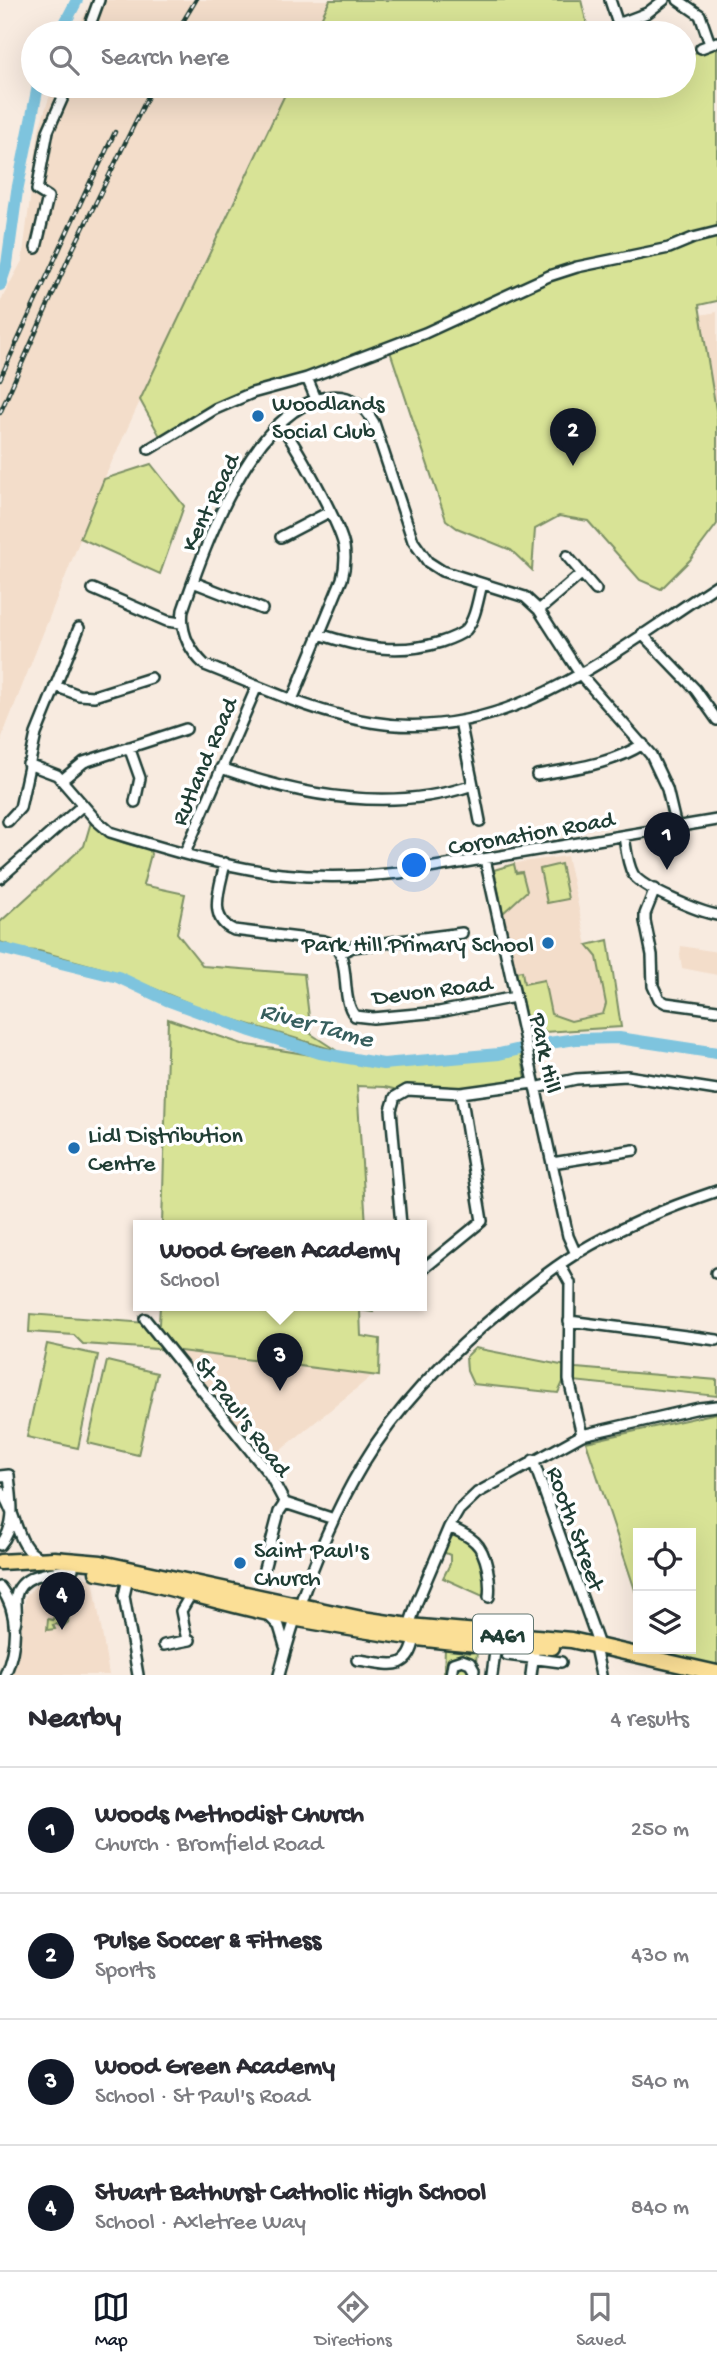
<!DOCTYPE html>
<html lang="en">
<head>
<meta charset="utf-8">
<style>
  body { margin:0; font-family:"Gochi Hand",sans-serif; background:#f2f2f3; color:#2b2b33 }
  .controls { position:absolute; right:21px; bottom:21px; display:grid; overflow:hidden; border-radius:0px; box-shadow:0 7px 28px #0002 }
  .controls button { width:63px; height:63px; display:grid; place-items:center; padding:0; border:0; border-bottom:2px solid #e1e1e2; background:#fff; color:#2b2b33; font:35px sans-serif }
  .you { position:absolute; left:415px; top:866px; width:24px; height:24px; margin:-18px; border:5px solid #fff; border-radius:50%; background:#1a73e8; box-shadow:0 0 0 10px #1a73e833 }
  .badge { display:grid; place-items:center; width:46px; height:46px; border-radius:50%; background:#111827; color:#fff; font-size:23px; font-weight:700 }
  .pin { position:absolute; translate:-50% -58px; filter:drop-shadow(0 2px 4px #0008) }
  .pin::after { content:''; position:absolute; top:37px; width:24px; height:21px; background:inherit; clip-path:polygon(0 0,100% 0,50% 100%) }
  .popup { position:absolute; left:133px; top:1220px; width:294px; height:91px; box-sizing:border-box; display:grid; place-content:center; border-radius:0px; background:#fff; filter:drop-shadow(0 2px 5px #0005); font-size:23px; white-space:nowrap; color:#7c7c81 }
  .popup b { font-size:26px; color:#2b2b33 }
  .popup::after { content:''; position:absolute; left:50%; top:100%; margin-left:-14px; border:14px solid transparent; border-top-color:#fff }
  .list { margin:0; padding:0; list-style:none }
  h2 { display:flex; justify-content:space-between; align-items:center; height:91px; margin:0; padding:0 28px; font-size:30px }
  h2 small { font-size:23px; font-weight:400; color:#7c7c81 }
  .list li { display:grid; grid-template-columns:46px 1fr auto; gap:21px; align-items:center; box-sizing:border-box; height:126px; padding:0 28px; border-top:2px solid #e1e1e2 }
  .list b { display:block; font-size:26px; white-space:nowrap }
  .list p { margin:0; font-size:23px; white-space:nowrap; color:#7c7c81 }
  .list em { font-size:23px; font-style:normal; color:#7c7c81 }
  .icon { flex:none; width:38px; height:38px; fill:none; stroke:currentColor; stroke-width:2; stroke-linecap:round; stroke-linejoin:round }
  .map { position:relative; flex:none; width:717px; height:1675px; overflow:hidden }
  .search { position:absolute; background:#fff; box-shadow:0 7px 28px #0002; left:21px; right:21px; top:21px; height:77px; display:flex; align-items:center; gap:18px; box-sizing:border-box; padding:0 24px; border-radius:38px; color:#7c7c81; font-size:26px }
  .sheet { height:595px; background:#fff }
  nav { display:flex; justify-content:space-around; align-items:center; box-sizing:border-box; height:98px; border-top:2px solid #e1e1e2; background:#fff; font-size:19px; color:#7c7c81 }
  nav a { display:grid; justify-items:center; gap:4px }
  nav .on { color:#111827 }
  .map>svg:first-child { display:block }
  .built { fill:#f3ddca }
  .green { fill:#d8e396; stroke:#7c9065; stroke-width:2 }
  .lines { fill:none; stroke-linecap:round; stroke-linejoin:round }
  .river { stroke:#7ec4de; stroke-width:12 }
  .minor-casing { stroke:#1f3d34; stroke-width:14 }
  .highway-casing { stroke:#1f3d34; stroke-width:19 }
  .minor { stroke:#fff; stroke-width:9 }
  .highway { stroke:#fbdf96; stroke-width:14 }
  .rail-casing { stroke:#1f3d34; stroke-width:4.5 }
  .rail { stroke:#fff; stroke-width:2; stroke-dasharray:5; stroke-linecap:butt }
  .poi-dot { fill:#1f6fb2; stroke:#fff; stroke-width:2.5 }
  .labels { text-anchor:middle; stroke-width:7; stroke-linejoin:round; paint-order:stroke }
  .shield { fill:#fff; stroke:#627771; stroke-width:2 }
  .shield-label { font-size:23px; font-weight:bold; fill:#1f3d34 }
  .poi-label { font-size:24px; fill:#1f3d34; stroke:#fff; text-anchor:start }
  .street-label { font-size:24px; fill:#1f3d34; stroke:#fff }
  .water-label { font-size:26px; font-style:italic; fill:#375f5e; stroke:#fff }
</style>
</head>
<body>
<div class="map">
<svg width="717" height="1675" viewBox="0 0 717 1675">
  <rect width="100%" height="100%" fill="#f8ebe0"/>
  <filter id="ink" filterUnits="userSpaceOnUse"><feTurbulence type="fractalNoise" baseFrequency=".0143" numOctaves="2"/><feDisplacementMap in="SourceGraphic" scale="14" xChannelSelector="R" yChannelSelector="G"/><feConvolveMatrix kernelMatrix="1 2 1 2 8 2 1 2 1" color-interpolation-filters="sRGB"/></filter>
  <g filter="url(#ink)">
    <path class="built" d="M93,0H330L314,33H74Z
      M53,86H289L219,230L104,479L2,737L0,748V302L22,261L39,129Z
      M717,312V416L700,315Z
      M567,856L587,945L608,940L621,1027L544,1032L526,1018L494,870L497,867L522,862Z
      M681,946L717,952V975L682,968L680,955Z
      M172,1350L373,1375L265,1463Z
      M85,1578L93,1579L109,1675H12L20,1646L25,1597L37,1584L46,1581H78Z"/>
    <path class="green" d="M330,0H581L589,33H314Z
      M717,46V230L668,246L577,265L384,346L306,375L244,393L161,438L140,400L289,86H684V56Z
      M717,237V301L699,305L717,416V524L690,560L661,589L640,580L588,521L559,516L535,529L532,570L511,550L457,528L446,520L390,351L550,277Z
      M151,464L184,506L160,574L80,538L104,479Z
      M91,822C108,839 125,845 149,848L151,854L143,885L185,894L177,933L203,966L304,974L311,1034L337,1051L215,1014L112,971L39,951L22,950L0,942V922L84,846Z
      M514,864L516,873L522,872L527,891L503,913L494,870Z
      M561,864L568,899L547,903L540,869Z
      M608,940L621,1027L544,1032L526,1018L516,972L522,971L524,984L544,980L551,1014L571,1021L603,1014L606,1004L597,957L587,945Z
      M168,1019L242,1044L368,1064L426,1065L505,1057L521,1053L526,1080L458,1089L398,1090L385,1087L357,1086L366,1225H162Z
      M160,1305H372L373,1312L360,1310L361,1336L380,1339L379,1376L172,1350L83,1344L74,1335L29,1332L30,1314L159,1324Z
      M47,1344L98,1355L78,1448L27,1437Z
      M475,1348L576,1368L717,1380V1396L564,1380L558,1393L473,1384L467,1371L466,1357Z
      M107,1361L157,1373L138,1455L88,1443Z
      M717,1413V1667L655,1649H691V1533H638V1599L586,1442Z
      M454,1533C461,1536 469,1539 474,1546C481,1556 489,1585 485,1597L443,1578L450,1564V1555L443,1552Z
      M63,1596L64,1614H69L68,1622L62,1628L57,1624L53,1625L55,1629L47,1630L48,1619L53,1620L58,1597Z
      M445,1648L470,1653L477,1651L475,1675H444Z"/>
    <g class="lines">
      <path class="river" d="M60,33L77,0
        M0,285L7,264L17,191L38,86
        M0,948L118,977L167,1000L251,1031L320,1053L383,1064L499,1054L542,1044L576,1039L619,1038L717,1053"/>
      <defs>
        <path id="minor" d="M610,0L618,24L647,13L664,0
          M678,0L700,15L710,44
          M87,33L99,0
          M701,48L717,42
          M36,248L48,197L37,190L48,131L68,86
          M307,378L425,333L549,276L577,267L669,248L693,238L717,232
          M279,424C295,441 339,523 344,546C346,558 345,568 342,579L292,700
          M149,449L215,409L252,393L307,378L316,399
          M281,537L329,512
          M567,556L596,590
          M193,582L262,609
          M93,589L167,621L181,623
          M539,610L581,574
          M319,634C361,648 399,655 441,642C450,639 459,636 466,630C476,618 478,598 482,584
          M642,634L695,689L717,720
          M55,686L79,695L94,696L151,678
          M129,747L140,778L135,802
          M28,764L57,775L96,820L110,832C165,849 224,867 281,874C320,878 360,877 399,873L717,820
          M221,768C300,796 391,813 473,785L460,721
          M537,775C574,768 610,765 643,744
          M62,780L84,762L186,729
          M473,785L480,821
          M8,821L20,808L36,734L79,628
          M676,827L667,789L651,755L580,674L539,610L525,597L442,571L428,562L413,541L374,423C364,405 349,393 327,397C252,410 205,546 183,610C180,632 189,650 205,665C259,686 313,713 371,722C506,745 612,653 717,585
          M624,836C626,848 627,863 633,874C641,888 700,912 717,915
          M185,853L257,686
          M485,859L568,1236L576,1254
          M225,863C221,885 206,919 234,930L324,941C356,949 337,995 355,1016L373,1018L439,1012L515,997
          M0,878L83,805
          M655,889L645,914V921L652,955L653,986L659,999L666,1003L717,1010
          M340,953L353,947L462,933
          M535,1088L576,1079L627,1076L717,1090
          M552,1163L634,1150
          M401,1225L391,1110L395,1097L407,1090L461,1093L533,1083
          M560,1265L570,1283L569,1380L582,1435
          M422,1270L482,1221L461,1093
          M716,1273H717
          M145,1319L270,1475L285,1503L334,1519
          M569,1321L717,1340
          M533,1460L600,1648
          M0,1476L9,1475C11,1499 18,1525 0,1545
          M0,1491C18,1511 15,1550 41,1558
          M449,1527C458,1531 468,1535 475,1542C487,1553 491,1581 489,1597
          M263,1573L279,1512L285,1503
          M128,1578L124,1596L138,1675
          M0,1587C20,1613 17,1646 5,1675
          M269,1616L279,1626L285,1646
          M15,1624C18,1615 15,1605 16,1596C21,1572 54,1573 73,1569
          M409,1626L417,1602L449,1527L459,1510L477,1493L582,1435L699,1408L717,1406
          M187,1640L181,1611L191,1594
          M164,1645L190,1640
          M595,1647L601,1675
          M507,1655L561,1662
          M357,1660C388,1663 408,1675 415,1638
          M279,1675C298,1602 324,1529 363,1464C400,1402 453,1350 509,1304C530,1286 553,1268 577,1253C620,1227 669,1207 717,1191
          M451,1675L453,1663L462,1660L470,1663L474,1670L473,1675
          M492,1675L496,1644
          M531,1675L534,1652"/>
        <path id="highway" d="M0,1562L54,1559L101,1563L362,1619L409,1626L571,1640L717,1673
          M97,1572C163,1583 227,1606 293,1618C379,1634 465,1647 552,1647"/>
      </defs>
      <use href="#minor" class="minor-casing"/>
      <use href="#highway" class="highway-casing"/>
      <use href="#minor" class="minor"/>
      <use href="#highway" class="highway"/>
      <defs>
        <path id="rail" d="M176,33L196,0
          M88,189L115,132
          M0,379L91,180
          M0,413L71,253L153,86"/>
      </defs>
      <use href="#rail" class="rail-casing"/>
      <use href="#rail" class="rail"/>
    </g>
  </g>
  <g class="poi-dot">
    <circle cx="258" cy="416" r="7"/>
    <circle cx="548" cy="943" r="7"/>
    <circle cx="74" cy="1148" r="7"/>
    <circle cx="240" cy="1563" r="7"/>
  </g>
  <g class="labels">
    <rect class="shield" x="473" y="1614.5" width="60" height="39" rx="5"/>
    <g class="shield-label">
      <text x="503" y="1642">A461</text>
    </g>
    <g class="poi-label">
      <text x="272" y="410">Woodlands<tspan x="272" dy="28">Social Club</tspan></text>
      <text x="534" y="951" text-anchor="end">Park Hill Primary School</text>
      <text x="88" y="1142">Lidl Distribution<tspan x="88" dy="28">Centre</tspan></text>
      <text x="254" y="1557">Saint Paul's<tspan x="254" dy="28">Church</tspan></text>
    </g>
    <g class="street-label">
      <text transform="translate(209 502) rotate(-64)" y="8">Kent Road</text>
      <text transform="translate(203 761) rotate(-67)" y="8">Rutland Road</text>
      <text transform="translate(531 832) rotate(-10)" y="8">Coronation Road</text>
      <text transform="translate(432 989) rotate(-7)" y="8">Devon Road</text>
      <text transform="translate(547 1053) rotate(78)" y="8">Park Hill</text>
      <text transform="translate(244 1416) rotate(53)" y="8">St Paul's Road</text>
      <text transform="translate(577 1528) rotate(70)" y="8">Rooth Street</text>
    </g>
    <g class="water-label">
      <text transform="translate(317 1023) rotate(15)" y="9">River Tame</text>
    </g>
  </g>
</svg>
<div class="controls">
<button><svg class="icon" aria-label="locate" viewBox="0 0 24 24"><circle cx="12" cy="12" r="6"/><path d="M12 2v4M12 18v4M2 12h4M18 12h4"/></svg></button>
<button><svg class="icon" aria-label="layers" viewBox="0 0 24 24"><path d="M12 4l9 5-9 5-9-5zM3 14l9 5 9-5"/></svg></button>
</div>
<div class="you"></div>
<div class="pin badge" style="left:667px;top:870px">1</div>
<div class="pin badge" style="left:573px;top:466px">2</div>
<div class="pin badge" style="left:280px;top:1391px">3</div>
<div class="popup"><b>Wood Green Academy</b>School</div>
<div class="pin badge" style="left:62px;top:1630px">4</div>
<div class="search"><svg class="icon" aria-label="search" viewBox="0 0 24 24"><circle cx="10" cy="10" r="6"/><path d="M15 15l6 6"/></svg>Search here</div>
</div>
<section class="sheet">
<h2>Nearby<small>4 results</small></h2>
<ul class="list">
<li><span class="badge">1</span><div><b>Woods Methodist Church</b><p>Church · Bromfield Road</p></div><em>250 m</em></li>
<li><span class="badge">2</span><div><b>Pulse Soccer &amp; Fitness</b><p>Sports</p></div><em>430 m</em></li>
<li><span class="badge">3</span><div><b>Wood Green Academy</b><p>School · St Paul's Road</p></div><em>540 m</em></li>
<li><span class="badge">4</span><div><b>Stuart Bathurst Catholic High School</b><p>School · Axletree Way</p></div><em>840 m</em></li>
</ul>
</section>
<nav>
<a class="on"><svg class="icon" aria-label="map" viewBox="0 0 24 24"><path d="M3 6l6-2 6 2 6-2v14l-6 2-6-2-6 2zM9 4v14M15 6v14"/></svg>Map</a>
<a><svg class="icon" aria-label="directions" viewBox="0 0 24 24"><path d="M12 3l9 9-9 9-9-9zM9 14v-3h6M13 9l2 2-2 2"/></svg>Directions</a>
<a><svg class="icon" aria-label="saved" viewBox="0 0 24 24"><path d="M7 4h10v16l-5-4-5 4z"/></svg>Saved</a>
</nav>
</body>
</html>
